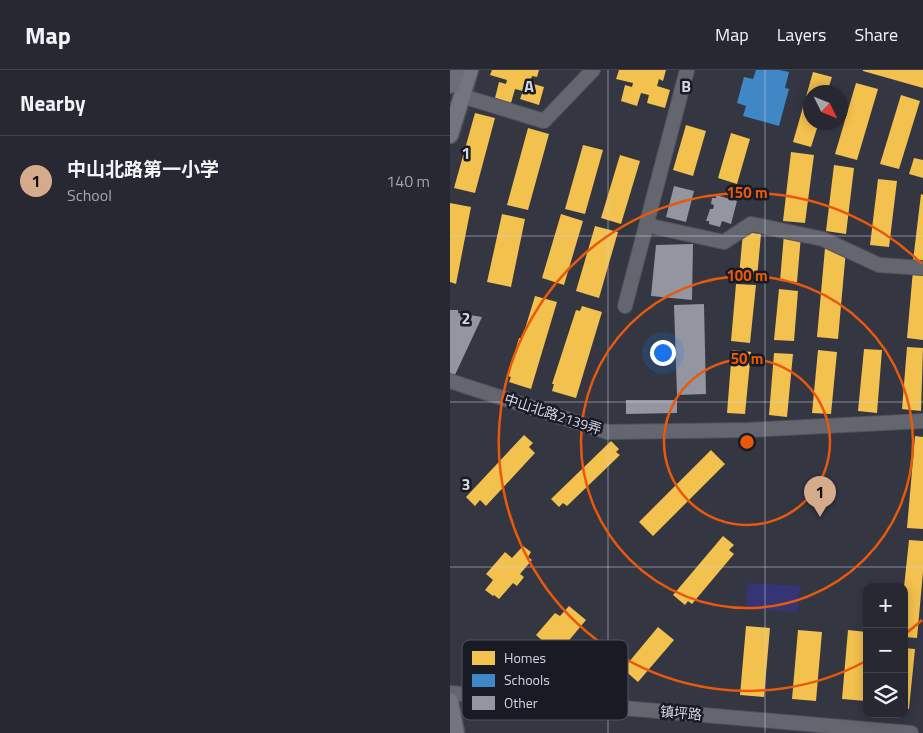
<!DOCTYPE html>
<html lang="en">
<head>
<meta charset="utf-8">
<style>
  body { margin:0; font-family:"Titillium Web","Noto Sans SC",sans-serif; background:#33343e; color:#f1f3f6 }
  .controls { position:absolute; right:15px; bottom:15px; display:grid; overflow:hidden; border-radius:10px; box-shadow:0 2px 12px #0003 }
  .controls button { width:45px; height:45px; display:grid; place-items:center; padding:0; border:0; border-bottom:1px solid #43444d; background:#272832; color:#f1f3f6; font:25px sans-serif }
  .compass { position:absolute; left:353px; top:15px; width:45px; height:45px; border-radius:50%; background:#272832; box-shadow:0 2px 12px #0003; rotate:133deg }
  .you { position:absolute; left:212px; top:282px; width:18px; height:18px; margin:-12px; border:4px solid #fff; border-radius:50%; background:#1a73e8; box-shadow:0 0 0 8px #1a73e833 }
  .badge { display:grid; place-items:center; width:32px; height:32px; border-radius:50%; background:#d6ab8b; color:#111; font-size:16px; font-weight:700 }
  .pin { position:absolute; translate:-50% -41px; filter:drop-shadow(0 1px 2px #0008) }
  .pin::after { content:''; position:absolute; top:26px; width:18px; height:15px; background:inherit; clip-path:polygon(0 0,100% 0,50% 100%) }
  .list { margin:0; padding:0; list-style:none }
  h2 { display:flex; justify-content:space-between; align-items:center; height:65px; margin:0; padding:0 20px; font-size:21px }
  h2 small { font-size:16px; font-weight:400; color:#a4a6ac }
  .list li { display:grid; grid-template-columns:32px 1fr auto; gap:15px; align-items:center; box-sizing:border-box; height:90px; padding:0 20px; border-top:1px solid #43444d }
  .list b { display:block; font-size:19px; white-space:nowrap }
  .list p { margin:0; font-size:16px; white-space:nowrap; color:#a4a6ac }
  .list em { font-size:16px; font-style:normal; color:#a4a6ac }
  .icon { flex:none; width:28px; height:28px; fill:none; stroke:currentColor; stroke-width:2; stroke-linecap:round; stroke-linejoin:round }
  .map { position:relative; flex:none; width:473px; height:663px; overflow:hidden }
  header { display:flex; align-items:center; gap:30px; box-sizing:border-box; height:70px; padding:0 25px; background:#272832; border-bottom:1px solid #43444d }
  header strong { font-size:24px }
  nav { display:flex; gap:28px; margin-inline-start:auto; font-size:18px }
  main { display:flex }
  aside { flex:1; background:#272832 }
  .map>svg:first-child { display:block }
  .green { fill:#353475 }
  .homes { fill:#f2c14e }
  .schools { fill:#3f88c5 }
  .building { fill:#9395a0 }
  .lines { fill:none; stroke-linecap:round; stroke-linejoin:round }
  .minor-casing { stroke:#51525d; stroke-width:16 }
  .major-casing { stroke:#51525d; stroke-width:19 }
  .highway-casing { stroke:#51525d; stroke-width:22 }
  .minor { stroke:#64666f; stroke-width:14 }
  .major { stroke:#737481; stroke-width:16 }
  .highway { stroke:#6b6d7b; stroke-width:20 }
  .grid { fill:none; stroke:#d2d5e4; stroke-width:1; stroke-opacity:0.55 }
  .ring { fill:none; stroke:#e8590c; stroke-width:2.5 }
  .labels { text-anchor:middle; stroke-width:5; stroke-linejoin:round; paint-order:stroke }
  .street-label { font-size:14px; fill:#d2d5e4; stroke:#181a24 }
  .key { fill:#181a24; stroke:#50525e; stroke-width:1 }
  .key-label { font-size:14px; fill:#d2d5e4 }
  .grid-label { font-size:16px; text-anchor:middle; font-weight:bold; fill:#d2d5e4; stroke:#181a24; stroke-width:5; stroke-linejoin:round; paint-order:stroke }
  .centre { fill:#e8590c; stroke:#181a24; stroke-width:2.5 }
  .ring-label { font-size:15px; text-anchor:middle; font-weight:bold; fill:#e8590c; stroke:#181a24; stroke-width:5; stroke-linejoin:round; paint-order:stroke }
</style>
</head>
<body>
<header>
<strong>Map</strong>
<nav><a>Map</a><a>Layers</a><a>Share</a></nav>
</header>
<main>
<aside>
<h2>Nearby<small></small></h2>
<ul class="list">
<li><span class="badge">1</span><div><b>中山北路第一小学</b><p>School</p></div><em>140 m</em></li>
</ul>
</aside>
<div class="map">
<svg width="473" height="663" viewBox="0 0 473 663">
  <rect width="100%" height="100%" fill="#343642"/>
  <path class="green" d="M297,513L350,516L348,542L296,539Z"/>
  <path class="homes" d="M42,0H89L87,7L82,6L80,13L94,17L89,35L70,29L73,21L65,19L61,33L45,28L49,12L56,14L57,10L40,5Z
    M169,0H216L213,11L209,9L207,16L220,20L215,38L197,33L199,25L191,23L187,36L171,31L175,15L182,17L183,13L166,9Z
    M413,0H473V18L413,1Z
    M363,2L382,7L377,22H360V52H369L361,77L343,72Z
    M406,13L428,19L407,90L385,84Z
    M451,25L470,31L449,99L430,94Z
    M25,43L45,48L25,123L4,118Z
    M236,55L256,61L243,106L223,100Z
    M78,58L99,64L78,140L57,135Z
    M281,63L300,69L287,114L268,108Z
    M133,75L153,80L135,144L115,139Z
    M341,82L364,85L355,153L333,151Z
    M170,85L190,91L171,154L151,148Z
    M464,88L473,90V108L459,104Z
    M384,95L404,98L396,164L376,161Z
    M428,109L447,111L439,177L420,175Z
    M471,124L473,125V192L463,191Z
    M0,133L21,137L6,214L0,212Z
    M52,144L75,149L61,217L37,212Z
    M111,144L133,151L114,215L92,208Z
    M145,156L168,162L149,228L126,221Z
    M293,162L311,164L307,208L289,206Z
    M334,164L351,166L347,212L330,211Z
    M375,178L396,180L388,269L367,267Z
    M463,200L473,201V270L457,268Z
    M286,214L306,215L300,273L281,271Z
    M329,219L348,221L344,271L324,270Z
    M85,226L107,232L81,319L59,312L61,307L58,306L69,268L72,269Z
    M132,236L152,242L126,328L102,321L104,314H102L126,240L130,241Z
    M457,277L473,278L471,341L452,339Z
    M414,279L432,280L427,343L408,341Z
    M282,280L301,282L295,344L277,343Z
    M368,280L387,282L381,344L362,343Z
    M324,283L343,284L337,347L319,345Z
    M74,365L83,373L79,377L85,383L36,436L30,430L25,436L16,427Z
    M465,366L473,367V459L457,458Z
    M161,371L169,379L166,382L170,385L117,436L113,433L109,437L101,429Z
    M261,380L275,394L203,466L189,452Z
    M273,466L284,475L279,480L284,484L242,534L238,531L235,535L223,525Z
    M459,470L473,471V502L467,568L454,567V517Z
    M73,476L81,482L78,487L82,490L70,504L74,507L67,516L63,513L49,529L44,525L43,526L35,520L43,510L36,504L55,482L62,488Z
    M119,536L136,550L101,592L88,581L95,573L86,565L105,543L110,546Z
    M296,556L320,558L314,627L290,625Z
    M208,557L224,570L188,612L173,599Z
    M348,560L372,562L366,631L342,629Z
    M398,560L417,562L416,631L392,629Z
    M454,578L465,579L459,639H454Z"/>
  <path class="schools" d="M306,0H329L339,2L335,18L339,19L329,56L293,46L296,36L287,33L294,7L303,9Z"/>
  <path class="building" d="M224,116L244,121L236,152L216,147Z
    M266,125L287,131L281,154L272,151L270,157L259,154V151H256L260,139H263L264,135L261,134L262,128H266Z
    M243,174L242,230L201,226L206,175Z
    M254,234L256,324L227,325L224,235Z
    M0,240H8V243L32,247L4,307L0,305Z
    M176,330H227V343L176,344Z"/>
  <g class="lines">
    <defs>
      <path id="minor" d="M12,26L94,51L143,0
        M196,155L274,172L301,154L373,169L429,195L473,198
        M175,236L237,0
        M0,311L157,362L299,360L473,351
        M0,623L461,663"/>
      <path id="major" d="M0,65L20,0
        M0,631L6,663"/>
      <path id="highway" d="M0,13L4,0"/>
    </defs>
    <use href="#minor" class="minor-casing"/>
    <use href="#major" class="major-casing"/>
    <use href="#highway" class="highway-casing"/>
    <use href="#minor" class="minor"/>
    <use href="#major" class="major"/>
    <use href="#highway" class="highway"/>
  </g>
  <path class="grid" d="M158,0V663M315,0V663M0,166H473M0,332H473M0,497H473"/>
  <g class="ring">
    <circle cx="297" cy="372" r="83"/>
    <circle cx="297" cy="372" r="166"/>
    <path d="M472 550A249 249 0 0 1 455 564M416 591A249 249 0 1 1 472 194"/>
  </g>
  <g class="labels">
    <g class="street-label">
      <text transform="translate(103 344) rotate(18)" y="5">中山北路2139弄</text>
      <text transform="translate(231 643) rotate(5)" y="5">镇坪路</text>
    </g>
  </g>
  <rect x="12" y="570" width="166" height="80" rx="8" class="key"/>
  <rect x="22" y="581" width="23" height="14" fill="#f2c14e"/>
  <rect x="22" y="604" width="23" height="13" fill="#3f88c5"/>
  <rect x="22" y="626" width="23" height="14" fill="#9395a0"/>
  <g class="key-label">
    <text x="54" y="593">Homes</text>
    <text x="54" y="615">Schools</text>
    <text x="54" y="638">Other</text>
  </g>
  <g class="grid-label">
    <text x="79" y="22">A</text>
    <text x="236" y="22">B</text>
    <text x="16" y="89">1</text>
    <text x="16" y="254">2</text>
    <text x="16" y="420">3</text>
  </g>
  <circle cx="297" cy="372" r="8" class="centre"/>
  <g class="ring-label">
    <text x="297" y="128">150 m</text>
    <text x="297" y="211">100 m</text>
    <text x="297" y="294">50 m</text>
  </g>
</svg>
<div class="controls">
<button>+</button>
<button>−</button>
<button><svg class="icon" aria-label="layers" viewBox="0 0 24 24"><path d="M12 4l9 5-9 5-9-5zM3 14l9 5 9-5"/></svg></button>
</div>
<svg class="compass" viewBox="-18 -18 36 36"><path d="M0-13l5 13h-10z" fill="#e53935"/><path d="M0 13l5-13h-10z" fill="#a4a6ac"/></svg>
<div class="you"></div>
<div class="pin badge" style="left:370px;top:447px">1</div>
</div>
</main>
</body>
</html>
